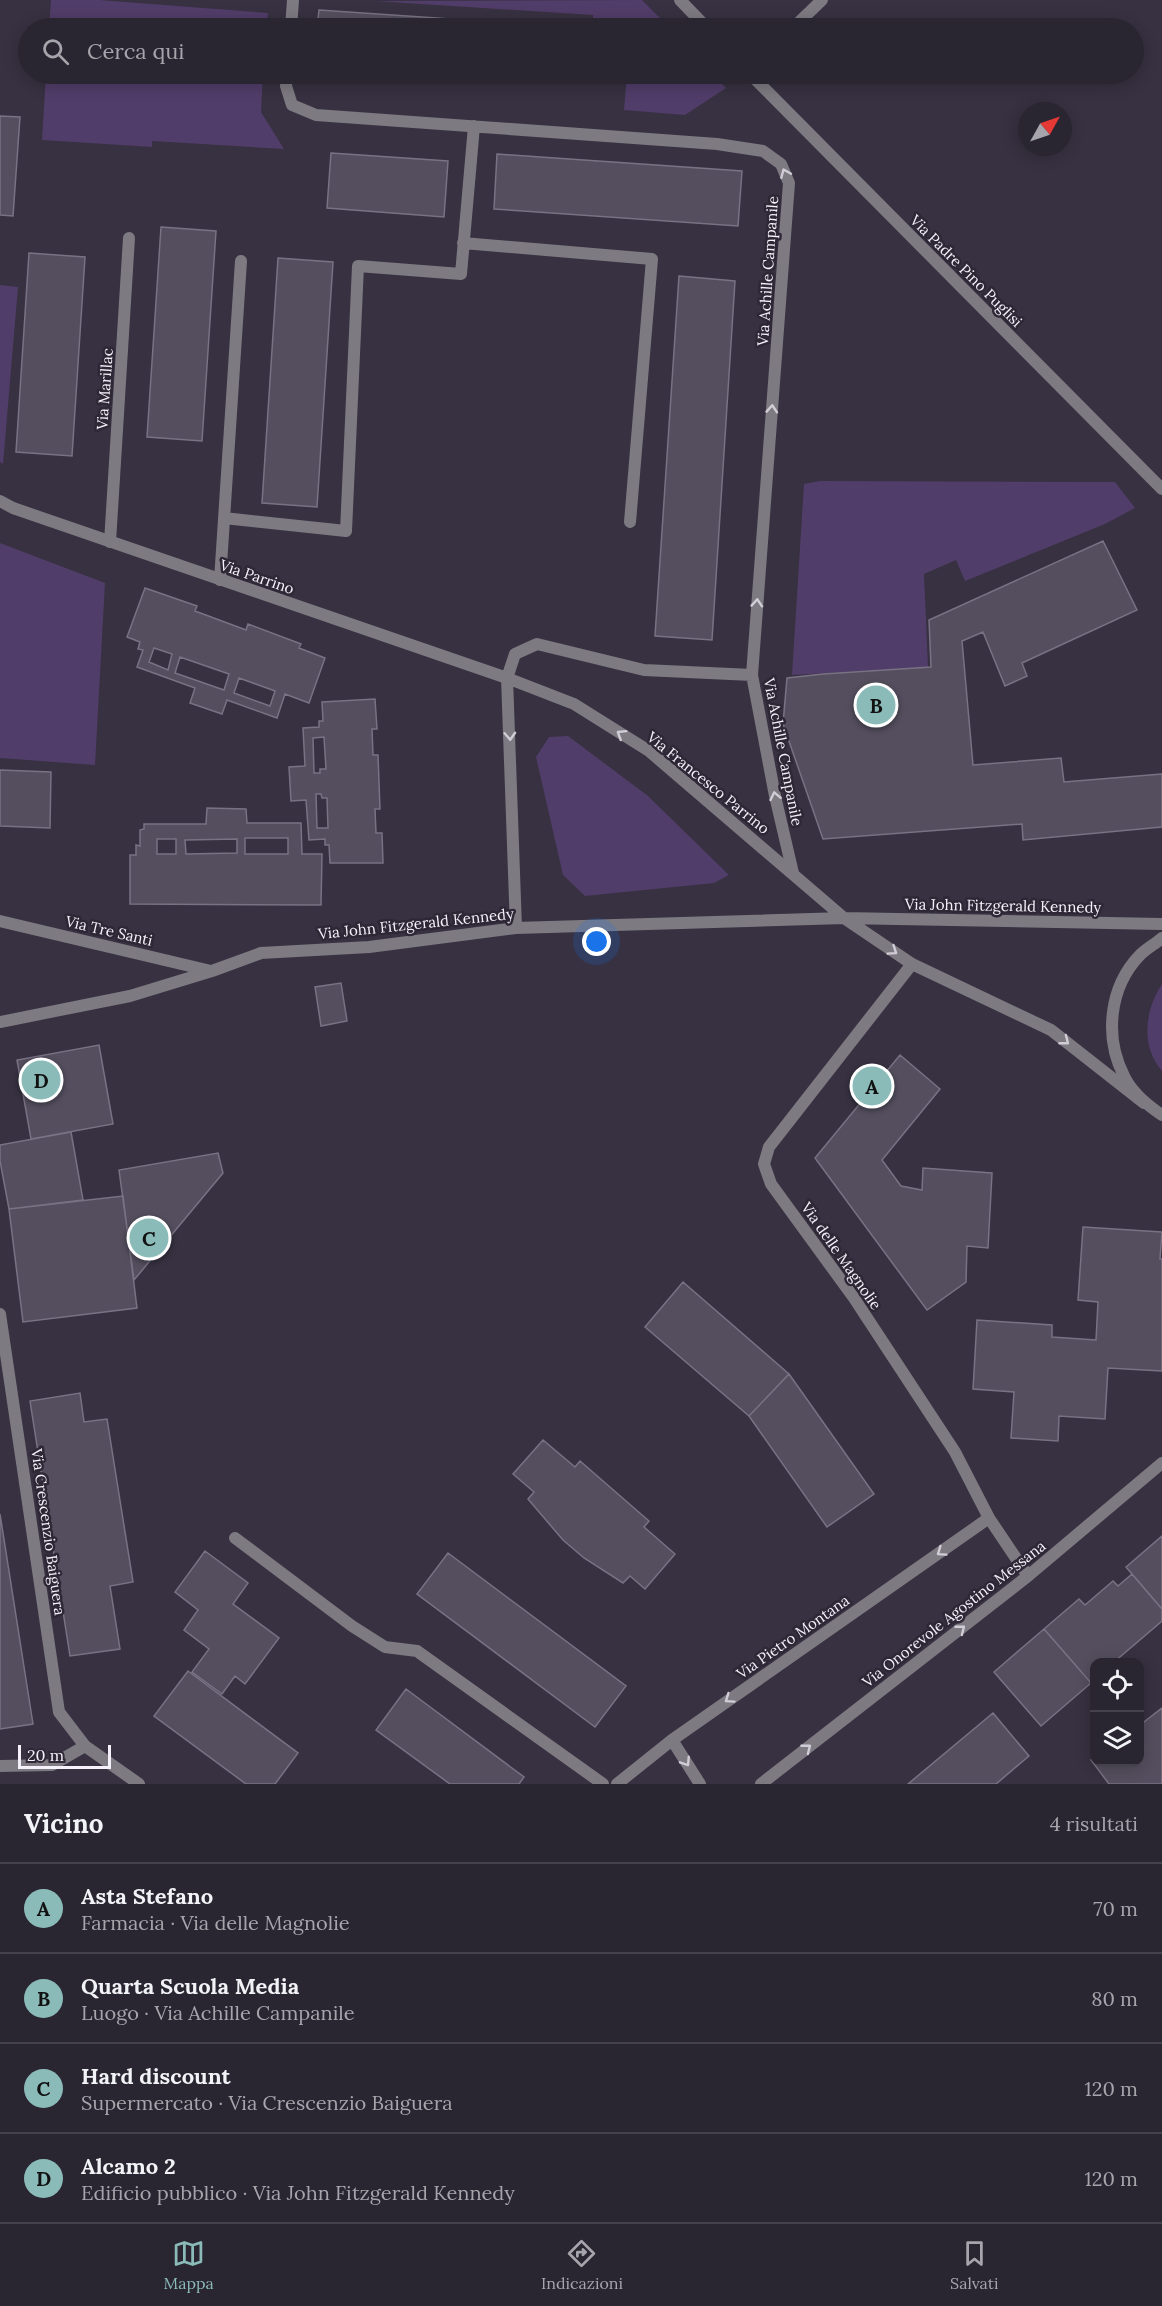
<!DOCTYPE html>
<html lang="it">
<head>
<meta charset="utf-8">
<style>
  body { margin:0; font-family:Lora,serif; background:#35313d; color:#f1f3f6 }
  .controls { position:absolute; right:18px; bottom:18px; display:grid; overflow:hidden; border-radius:12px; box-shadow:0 3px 15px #0003 }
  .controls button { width:54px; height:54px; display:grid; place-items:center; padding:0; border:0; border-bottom:2px solid #45424d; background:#292531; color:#f1f3f6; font:30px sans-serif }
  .compass { position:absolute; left:1018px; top:102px; width:54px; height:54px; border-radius:50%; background:#292531; box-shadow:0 3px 15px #0003; rotate:50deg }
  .scale { position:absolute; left:18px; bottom:15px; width:93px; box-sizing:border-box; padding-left:6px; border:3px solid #f5f1fb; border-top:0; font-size:16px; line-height:21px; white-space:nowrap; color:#f5f1fb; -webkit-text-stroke:4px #2d2736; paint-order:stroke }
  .you { position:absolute; left:597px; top:942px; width:21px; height:21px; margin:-15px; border:4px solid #fff; border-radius:50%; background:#1a73e8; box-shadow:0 0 0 9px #1a73e833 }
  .badge { display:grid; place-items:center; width:39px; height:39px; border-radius:50%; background:#8bbbb9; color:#111; font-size:20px; font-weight:700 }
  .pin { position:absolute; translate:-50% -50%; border:3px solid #fff; box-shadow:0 2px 6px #0006 }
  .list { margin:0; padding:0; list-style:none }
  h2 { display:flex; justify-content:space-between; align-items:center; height:78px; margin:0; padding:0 24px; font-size:26px }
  h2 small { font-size:20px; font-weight:400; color:#a5a5ab }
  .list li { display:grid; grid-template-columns:39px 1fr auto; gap:18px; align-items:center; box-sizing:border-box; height:90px; padding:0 24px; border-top:2px solid #45424d }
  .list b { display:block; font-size:22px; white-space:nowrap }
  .list p { margin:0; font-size:20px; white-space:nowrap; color:#a5a5ab }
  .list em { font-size:20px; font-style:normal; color:#a5a5ab }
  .icon { flex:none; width:33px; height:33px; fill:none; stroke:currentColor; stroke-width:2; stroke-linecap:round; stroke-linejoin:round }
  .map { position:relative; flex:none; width:1162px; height:1784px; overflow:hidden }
  .search { position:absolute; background:#292531; box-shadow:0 3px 15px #0003; left:18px; right:18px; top:18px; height:66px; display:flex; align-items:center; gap:15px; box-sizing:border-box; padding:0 21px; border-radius:33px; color:#a5a5ab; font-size:22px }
  .sheet { height:438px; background:#292531 }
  nav { display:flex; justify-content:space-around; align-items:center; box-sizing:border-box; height:84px; border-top:2px solid #45424d; background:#292531; font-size:16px; color:#a5a5ab }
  nav a { display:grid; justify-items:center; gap:3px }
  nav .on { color:#8bbbb9 }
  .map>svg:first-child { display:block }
  .green { fill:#513d69 }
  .building { fill:#544e5e; stroke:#797284; stroke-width:1.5; fill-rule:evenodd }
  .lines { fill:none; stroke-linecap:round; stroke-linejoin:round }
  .minor { stroke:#7d7a82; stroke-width:12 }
  .tertiary { stroke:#7d7a82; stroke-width:12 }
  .oneway { stroke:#d1cdd7 }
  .labels { text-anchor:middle; stroke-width:5; stroke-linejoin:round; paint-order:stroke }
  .street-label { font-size:15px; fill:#f5f1fb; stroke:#2d2736 }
</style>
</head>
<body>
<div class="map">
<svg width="1162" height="1784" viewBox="0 0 1162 1784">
  <rect width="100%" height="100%" fill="#373141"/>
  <path class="green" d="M51,0H99L268,13L267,28H49Z
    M642,0L670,28H593V15L375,1Z
    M46,74H263L261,112L284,149L152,141V147L42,140Z
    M627,74H712L726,88L685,115L624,110Z
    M0,285L18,287L3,464L0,462Z
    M820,481L1115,482L1135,508L1105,524L965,581L956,560L924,574L928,667L792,675L804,484Z
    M0,543L105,583L95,765L0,758Z
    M568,736L648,796L729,875L714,883L585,896L563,875L536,757L549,737Z
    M1162,984V1071C1140,1046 1145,1010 1162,984Z"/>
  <path class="building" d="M319,10L582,28H317Z
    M524,74H579V77Z
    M0,116L20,117L13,216L0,215Z
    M331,153L448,161L444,217L327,208Z
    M497,154L742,171L738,226L494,209Z
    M161,227L216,231L202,441L147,437Z
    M29,253L85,257L72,456L16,452Z
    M278,258L333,262L317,507L262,503Z
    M679,276L735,281L712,640L655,636Z
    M1103,541L1137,610L1022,663L1027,676L1005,686L983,632L962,641L973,765L1061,758L1064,782L1162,774V827L1023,840L1022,824L823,839L783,724L787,678L823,674L931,667L929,620Z
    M145,588L197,606L195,611L246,630L248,624L301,644L299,648L325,658L309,703L285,694L277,718L227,700L222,714L190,703L195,688L137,667L143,650L138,649L140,642L127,637ZM154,648L172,654L168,670L149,662ZM180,657L229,674L224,690L175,673ZM239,678L275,691L270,706L234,693Z
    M375,699L377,729H372L373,755H378L380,809H375L376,833H382L383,863H330L329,845H325V839L309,840L306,800L291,801L289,767L305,766L303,728L319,727V721H323L322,702ZM324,737L326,769H320V773H314L313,738ZM316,794H321L322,798H327L328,828H317Z
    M0,770L51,772L50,828L0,826Z
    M207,808L246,809L247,823H301L302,854H322L321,905L130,904V855H136V845L140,846V830L144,829V824H206ZM245,838H288V854H245ZM157,839H176V854H157ZM237,839V853L186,854L185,840Z
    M341,983L347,1021L321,1026L315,987Z
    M99,1045L113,1124L31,1139L17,1060Z
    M900,1055L940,1089L882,1160L901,1186L922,1190L923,1168L992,1173L988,1248L967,1246L966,1282L927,1310L815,1158Z
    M71,1132L83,1200L9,1209L0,1161V1145Z
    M218,1153L223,1173L134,1280L119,1170Z
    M123,1196L137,1308L23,1322L9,1209Z
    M1083,1227L1162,1232L1160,1259H1162V1371L1108,1368L1105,1419L1059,1416L1058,1441L1011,1438L1014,1392L973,1389L977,1320L1052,1325V1337L1096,1340L1098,1302L1078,1300Z
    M683,1282L789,1374L749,1416L645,1327Z
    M789,1374L874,1494L827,1527L749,1416Z
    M80,1393L84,1422L107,1419L133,1582L110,1586L120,1649L70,1656L30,1401Z
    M543,1440L575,1467L580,1461L649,1521L644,1527L675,1554L645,1589L630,1576L623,1583L584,1558L563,1540L528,1499L534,1492L513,1474Z
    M0,1514L33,1724L0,1729Z
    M1162,1536V1609L1126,1567Z
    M205,1551L248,1583L233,1604L279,1638L245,1684L235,1676L222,1694L192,1672L209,1649L184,1630L198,1610L175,1592Z
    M448,1553L626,1686L595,1727L417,1594Z
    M1132,1574L1162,1609V1621L1114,1662H1094V1680L1091,1683L1044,1629L1079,1599L1085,1605L1113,1581L1118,1586Z
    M1044,1629L1091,1683L1041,1726L994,1672Z
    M188,1671L298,1753L275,1784H246L154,1716Z
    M406,1689L524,1777L519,1784H450L376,1730Z
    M1162,1708V1784H1109L1091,1760L1094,1758V1762H1140V1725Z
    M993,1713L1029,1756L996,1784H908Z"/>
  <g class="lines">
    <path class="minor" d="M680,0L707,28
      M291,28L293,0
      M793,28L822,0
      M287,74L286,86L292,105L316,115L717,144L763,151L781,164L789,183L752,675L775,796L793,873
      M750,74L1162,489
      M463,243L652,259L630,522
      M224,518L346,531L358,266L461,274L474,126
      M110,542L129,238
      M220,580L241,261
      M507,678L515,654L537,644L644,670L752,675
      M912,964L769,1147L764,1164L771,1184L854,1298L955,1452L989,1518L1028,1576
      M0,1314L59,1712L85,1746
      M235,1538L352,1626L385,1647L417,1651L603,1784
      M672,1740L700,1784
      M0,1766L52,1765L85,1746L139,1784
      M617,1784L672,1740L989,1518
      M761,1784L1028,1576L1162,1463"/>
    <path class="tertiary" d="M0,501L13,508L507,678L574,704L649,751L844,918L912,964L1051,1030L1144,1103
      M507,678L516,928
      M0,921L211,971
      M1162,938C1155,944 1146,949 1140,955C1109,987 1104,1037 1124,1076C1132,1093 1147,1105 1162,1115
      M0,1022L130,996L212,971L261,953L369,947L516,928L844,918L1162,924"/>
  </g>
  <defs><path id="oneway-chevron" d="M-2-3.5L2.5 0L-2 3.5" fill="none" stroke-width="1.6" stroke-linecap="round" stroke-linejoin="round" transform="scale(1.5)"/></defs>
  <g class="oneway">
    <use href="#oneway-chevron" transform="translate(785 173) rotate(-113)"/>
    <use href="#oneway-chevron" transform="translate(772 409) rotate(-86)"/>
    <use href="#oneway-chevron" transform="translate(757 603) rotate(-86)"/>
    <use href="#oneway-chevron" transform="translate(621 734) rotate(-148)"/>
    <use href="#oneway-chevron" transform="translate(510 736) rotate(87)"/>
    <use href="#oneway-chevron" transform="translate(775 796) rotate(-102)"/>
    <use href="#oneway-chevron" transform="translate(893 951) rotate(34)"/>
    <use href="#oneway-chevron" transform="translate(1065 1041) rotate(38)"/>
    <use href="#oneway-chevron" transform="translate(941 1552) rotate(145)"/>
    <use href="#oneway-chevron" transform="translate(961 1629) rotate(-38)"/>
    <use href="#oneway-chevron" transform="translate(729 1699) rotate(145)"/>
    <use href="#oneway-chevron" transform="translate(807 1748) rotate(-38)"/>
    <use href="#oneway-chevron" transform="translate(686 1762) rotate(57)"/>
  </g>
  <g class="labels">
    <g class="street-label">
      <text transform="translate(768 271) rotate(-86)" y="5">Via Achille Campanile</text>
      <text transform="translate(966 271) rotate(45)" y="5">Via Padre Pino Puglisi</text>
      <text transform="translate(105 389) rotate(-86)" y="5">Via Marillac</text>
      <text transform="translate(257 577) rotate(19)" y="5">Via Parrino</text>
      <text transform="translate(783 752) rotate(79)" y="5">Via Achille Campanile</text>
      <text transform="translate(708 783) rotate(39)" y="5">Via Francesco Parrino</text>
      <text transform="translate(1003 906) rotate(1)" y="5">Via John Fitzgerald Kennedy</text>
      <text transform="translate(416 924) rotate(-6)" y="5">Via John Fitzgerald Kennedy</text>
      <text transform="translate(109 931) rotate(13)" y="5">Via Tre Santi</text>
      <text transform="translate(841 1256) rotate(55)" y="5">Via delle Magnolie</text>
      <text transform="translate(48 1532) rotate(82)" y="5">Via Crescenzio Baiguera</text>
      <text transform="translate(954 1614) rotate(-38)" y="5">Via Onorevole Agostino Messana</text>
      <text transform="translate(793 1637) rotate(-35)" y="5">Via Pietro Montana</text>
    </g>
  </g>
</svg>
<div class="controls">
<button><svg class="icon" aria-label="locate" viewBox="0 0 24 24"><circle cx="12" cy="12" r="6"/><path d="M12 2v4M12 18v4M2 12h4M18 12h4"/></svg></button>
<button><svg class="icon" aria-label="layers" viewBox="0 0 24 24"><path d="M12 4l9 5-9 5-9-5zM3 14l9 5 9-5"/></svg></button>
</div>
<svg class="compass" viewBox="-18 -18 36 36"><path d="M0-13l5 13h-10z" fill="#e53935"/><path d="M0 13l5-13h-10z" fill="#a5a5ab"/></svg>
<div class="scale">20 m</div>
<div class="you"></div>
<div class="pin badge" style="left:872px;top:1086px">A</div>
<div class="pin badge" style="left:876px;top:705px">B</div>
<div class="pin badge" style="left:149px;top:1238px">C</div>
<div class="pin badge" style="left:41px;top:1080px">D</div>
<div class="search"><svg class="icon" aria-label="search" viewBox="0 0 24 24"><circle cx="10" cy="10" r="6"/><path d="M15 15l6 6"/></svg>Cerca qui</div>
</div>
<section class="sheet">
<h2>Vicino<small>4 risultati</small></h2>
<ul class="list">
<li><span class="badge">A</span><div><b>Asta Stefano</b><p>Farmacia · Via delle Magnolie</p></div><em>70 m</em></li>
<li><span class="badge">B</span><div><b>Quarta Scuola Media</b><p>Luogo · Via Achille Campanile</p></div><em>80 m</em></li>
<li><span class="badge">C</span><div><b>Hard discount</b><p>Supermercato · Via Crescenzio Baiguera</p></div><em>120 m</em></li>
<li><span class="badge">D</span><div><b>Alcamo 2</b><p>Edificio pubblico · Via John Fitzgerald Kennedy</p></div><em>120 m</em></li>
</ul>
</section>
<nav>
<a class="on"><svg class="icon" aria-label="map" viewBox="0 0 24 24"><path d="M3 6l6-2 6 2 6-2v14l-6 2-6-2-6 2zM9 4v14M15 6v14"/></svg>Mappa</a>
<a><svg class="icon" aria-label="directions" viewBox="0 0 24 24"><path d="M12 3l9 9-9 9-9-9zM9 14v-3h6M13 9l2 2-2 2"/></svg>Indicazioni</a>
<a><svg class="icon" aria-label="saved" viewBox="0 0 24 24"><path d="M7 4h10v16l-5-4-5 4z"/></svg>Salvati</a>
</nav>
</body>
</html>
